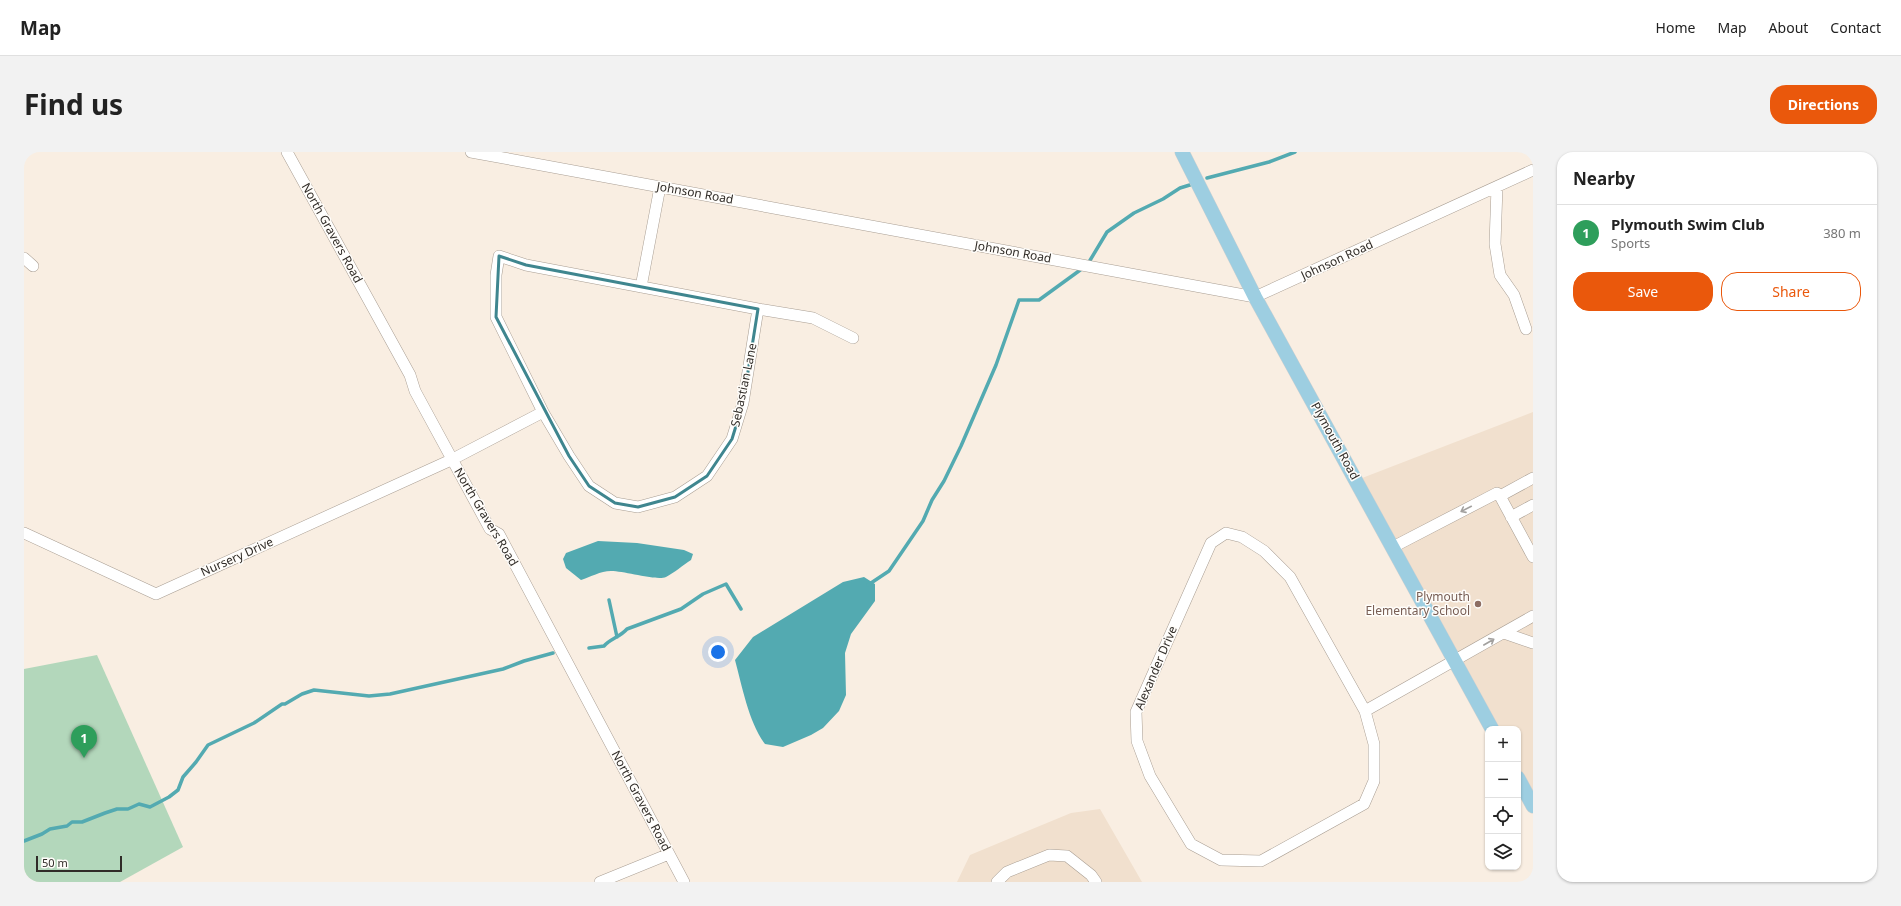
<!DOCTYPE html>
<html lang="en">
<head>
<meta charset="utf-8">
<style>
  body { margin:0; font-family:"Noto Sans",sans-serif; background:#f2f2f2; color:#222 }
  .controls { position:absolute; right:12px; bottom:12px; display:grid; overflow:hidden; border-radius:8px; box-shadow:0 1px 3px #0004 }
  .controls button { width:36px; height:36px; display:grid; place-items:center; padding:0; border:0; border-bottom:1px solid #e0e0e0; background:#fff; color:#222; font:20px sans-serif }
  .scale { position:absolute; left:12px; bottom:10px; width:86px; box-sizing:border-box; padding-left:4px; border:2px solid #302c28; border-top:0; font-size:11px; line-height:14px; white-space:nowrap; color:#302c28; -webkit-text-stroke:3px #fffdfa; paint-order:stroke }
  .you { position:absolute; left:694px; top:500px; width:14px; height:14px; margin:-10px; border:3px solid #fff; border-radius:50%; background:#1a73e8; box-shadow:0 0 0 6px #1a73e833 }
  .badge { display:grid; place-items:center; width:26px; height:26px; border-radius:50%; background:#ea580c; color:#fff; font-size:13px; font-weight:700 }
  .pin { position:absolute; translate:-50% -33px; filter:drop-shadow(0 1px 2px #0008) }
  .pin::after { content:''; position:absolute; top:21px; width:14px; height:12px; background:inherit; clip-path:polygon(0 0,100% 0,50% 100%) }
  .list { margin:0; padding:0; list-style:none }
  h2 { display:flex; justify-content:space-between; align-items:center; height:52px; margin:0; padding:0 16px; font-size:17px }
  h2 small { font-size:13px; font-weight:400; color:#767676 }
  .list li { display:grid; grid-template-columns:26px 1fr auto; gap:12px; align-items:center; box-sizing:border-box; height:56px; padding:0 16px; border-top:1px solid #e0e0e0 }
  .list b { display:block; font-size:15px; white-space:nowrap }
  .list p { margin:0; font-size:13px; white-space:nowrap; color:#767676 }
  .list em { font-size:13px; font-style:normal; color:#767676 }
  .actions { display:flex; gap:8px; padding:12px 16px }
  .actions a { flex:1; padding:9px 0; border:1px solid #ea580c; border-radius:16px; text-align:center; font-size:14px; color:#ea580c }
  .actions .main { background:#ea580c; color:#fff }
  .icon { flex:none; width:22px; height:22px; fill:none; stroke:currentColor; stroke-width:2; stroke-linecap:round; stroke-linejoin:round }
  .map { position:relative; flex:none; width:1509px; height:730px; overflow:hidden; border-radius:16px }
  header { display:flex; align-items:center; gap:24px; box-sizing:border-box; height:56px; padding:0 20px; background:#fff; border-bottom:1px solid #e0e0e0 }
  header strong { font-size:19px }
  nav { display:flex; gap:22px; margin-inline-start:auto; font-size:14px }
  .intro { display:flex; align-items:center; justify-content:space-between; box-sizing:border-box; height:96px; padding:0 24px }
  h1 { margin:0; font-size:28px }
  .button { padding:10px 18px; border-radius:16px; background:#ea580c; color:#fff; font-size:14px; font-weight:700 }
  main { display:flex; gap:24px; padding:0 24px }
  aside { flex:1; background:#fff; border-radius:16px; box-shadow:0 1px 3px #0004 }
  .map>svg:first-child { display:block }
  .built { fill:#f1e0ce }
  .pitch { fill:#b3d7bb }
  .water { fill:#53aab1 }
  .lines { fill:none; stroke-linecap:round; stroke-linejoin:round }
  .stream { stroke:#53aab1; stroke-width:3.5 }
  .minor-casing { stroke:#a99e93; stroke-width:12 }
  .major-casing { stroke:#d1d1d0; stroke-width:15 }
  .minor { stroke:#fff; stroke-width:11 }
  .major { stroke:#9dcee1; stroke-width:14 }
  .oneway { stroke:#a2a09e }
  .marked { fill:none; stroke:#3f868f; stroke-width:3; stroke-linejoin:round }
  .education-dot { fill:#8d6e63; stroke:#fffdfa; stroke-width:1.5 }
  .labels { text-anchor:middle; stroke-width:3; stroke-linejoin:round; paint-order:stroke }
  .street-label { font-size:12px; fill:#302c28; stroke:#fffdfa }
  .education-label { font-size:12px; fill:#785e54; stroke:#fffdfa; text-anchor:end }
</style>
</head>
<body>
<header>
<strong>Map</strong>
<nav><a>Home</a><a>Map</a><a>About</a><a>Contact</a></nav>
</header>
<div class="intro"><h1>Find us</h1><a class="button">Directions</a></div>
<main>
<div class="map">
<svg width="1509" height="730" viewBox="0 0 1509 730">
  <rect width="100%" height="100%" fill="#f9eee2"/>
  <path class="built" d="M1509,260V654L1494,626V577H1468L1333,328Z
    M1076,657L1118,730H933L946,703L1047,661Z"/>
  <path class="pitch" d="M73,503L159,695L96,730H0V517Z"/>
  <path class="water" d="M574,389L613,391L660,398L669,402L667,408C659,413 650,421 642,425C632,429 601,419 587,419C576,419 567,425 557,428L542,416L539,407L542,401Z
    M840,425L851,432V449L827,482L821,501L822,543L815,559L799,576L787,583L759,595L741,592C725,571 718,534 711,508L729,485L819,430Z"/>
  <g class="lines">
    <path class="stream" d="M1183,26L1245,10L1271,0
      M1065,110L1083,80L1110,61L1139,47L1156,36L1169,32
      M844,433L865,419L899,369L908,348L920,329L937,294L972,213L995,148H1015L1059,116
      M585,448L593,485
      M565,496L580,494C586,487 596,485 603,477L657,457L679,442L702,432L717,457
      M0,689L18,682L26,677L43,674L48,670H58L81,661L93,657H104L115,652L126,655L145,645L154,638L159,625L172,610L184,593L230,571L258,552H261L278,542L290,538L345,544L366,542L479,517L500,509L529,501"/>
    <defs>
      <path id="minor" d="M263,0L386,223L391,239L466,377L475,382L660,730
        M447,0L1231,145L1509,18
        M1473,35L1471,92L1476,123L1490,143L1502,177
        M0,106L9,114
        M617,135L636,35
        M734,157L789,166L829,186
        M1476,344L1509,326
        M1487,365L1509,353
        M0,381L132,442L427,308L519,260L545,304L565,334L591,351L614,355L651,345L683,324L708,287L719,251L734,157L502,113L475,104L472,123V165L519,260
        M1369,395L1473,341L1476,344L1509,405
        M1480,481L1509,491
        M1341,559L1350,592V629L1340,652L1237,709L1197,708L1167,692L1126,624L1113,589L1112,560L1187,391L1202,381L1218,385L1240,399L1266,425L1341,559L1509,464
        M576,730L645,702
        M973,730L983,720L1025,703L1043,704L1067,723L1072,730"/>
      <path id="major" d="M1158,0L1231,145L1468,577
        M1494,626L1509,654"/>
    </defs>
    <use href="#minor" class="minor-casing"/>
    <use href="#major" class="major-casing"/>
    <use href="#minor" class="minor"/>
    <use href="#major" class="major"/>
  </g>
  <defs><path id="oneway-shaft" d="M-6 0H5M1.5-3L5.5 0L1.5 3" fill="none" stroke-width="1.6" stroke-linecap="round" stroke-linejoin="round"/></defs>
  <g class="oneway">
    <use href="#oneway-shaft" transform="translate(1442 357) rotate(153)"/>
    <use href="#oneway-shaft" transform="translate(1465 490) rotate(-30)"/>
  </g>
  <path class="marked" d="M475,104L502,113L734,157L719,251L708,287L683,324L651,345L614,355L591,351L565,334L545,304L472,165Z"/>
  <circle class="education-dot" cx="1454" cy="452" r="4"/>
  <g class="labels">
    <g class="street-label">
      <text transform="translate(671 41) rotate(10)" y="4">Johnson Road</text>
      <text transform="translate(308 81) rotate(61)" y="4">North Gravers Road</text>
      <text transform="translate(989 100) rotate(10)" y="4">Johnson Road</text>
      <text transform="translate(1313 108) rotate(-25)" y="4">Johnson Road</text>
      <text transform="translate(720 233) rotate(-78)" y="4">Sebastian Lane</text>
      <text transform="translate(1311 289) rotate(61)" y="4">Plymouth Road</text>
      <text transform="translate(462 365) rotate(59)" y="4">North Gravers Road</text>
      <text transform="translate(213 405) rotate(-24)" y="4">Nursery Drive</text>
      <text transform="translate(1132 516) rotate(-67)" y="4">Alexander Drive</text>
      <text transform="translate(617 649) rotate(62)" y="4">North Gravers Road</text>
    </g>
    <g class="education-label">
      <text x="1446" y="449">Plymouth<tspan x="1446" dy="14">Elementary School</tspan></text>
    </g>
  </g>
</svg>
<div class="controls">
<button>+</button>
<button>−</button>
<button><svg class="icon" aria-label="locate" viewBox="0 0 24 24"><circle cx="12" cy="12" r="6"/><path d="M12 2v4M12 18v4M2 12h4M18 12h4"/></svg></button>
<button><svg class="icon" aria-label="layers" viewBox="0 0 24 24"><path d="M12 4l9 5-9 5-9-5zM3 14l9 5 9-5"/></svg></button>
</div>
<div class="scale">50 m</div>
<div class="you"></div>
<div class="pin badge" style="left:60px;top:606px;background:#2e9e5b">1</div>
</div>
<aside>
<h2>Nearby<small></small></h2>
<ul class="list">
<li><span class="badge" style="background:#2e9e5b">1</span><div><b>Plymouth Swim Club</b><p>Sports</p></div><em>380 m</em></li>
</ul>
<div class="actions"><a class="main">Save</a><a>Share</a></div>
</aside>
</main>
</body>
</html>
